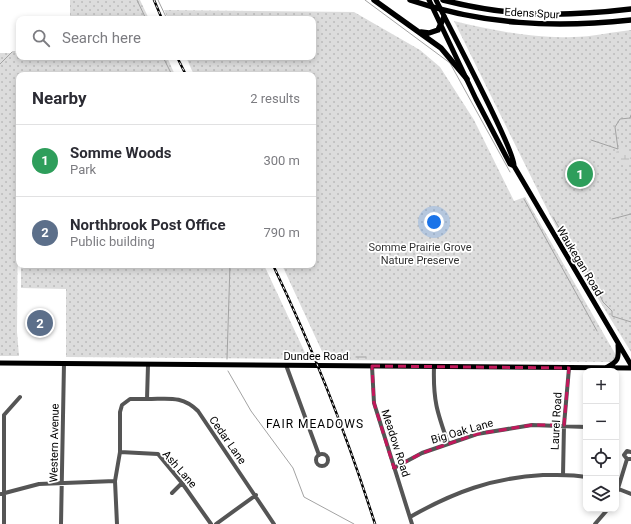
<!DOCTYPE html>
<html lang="en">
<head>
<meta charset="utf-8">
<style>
  body { margin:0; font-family:Roboto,sans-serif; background:#f2f2f3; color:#2b2b33 }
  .controls { position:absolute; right:12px; bottom:12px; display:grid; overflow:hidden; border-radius:8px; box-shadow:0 2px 6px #0003 }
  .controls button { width:36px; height:36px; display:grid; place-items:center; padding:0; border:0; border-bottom:1px solid #e1e1e2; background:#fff; color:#2b2b33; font:20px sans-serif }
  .you { position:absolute; left:434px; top:222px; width:14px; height:14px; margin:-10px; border:3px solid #fff; border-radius:50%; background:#1a73e8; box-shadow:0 0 0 6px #1a73e833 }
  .badge { display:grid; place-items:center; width:26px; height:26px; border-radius:50%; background:#000; color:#fff; font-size:13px; font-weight:700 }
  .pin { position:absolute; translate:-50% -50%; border:2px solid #fff; box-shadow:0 1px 4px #0006 }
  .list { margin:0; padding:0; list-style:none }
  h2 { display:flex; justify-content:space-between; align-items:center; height:52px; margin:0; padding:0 16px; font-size:17px }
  h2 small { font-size:13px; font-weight:400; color:#7c7c81 }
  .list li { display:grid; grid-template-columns:26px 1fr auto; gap:12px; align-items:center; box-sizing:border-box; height:72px; padding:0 16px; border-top:1px solid #e1e1e2 }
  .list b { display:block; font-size:15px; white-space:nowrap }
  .list p { margin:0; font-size:13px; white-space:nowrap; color:#7c7c81 }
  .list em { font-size:13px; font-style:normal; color:#7c7c81 }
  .icon { flex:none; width:22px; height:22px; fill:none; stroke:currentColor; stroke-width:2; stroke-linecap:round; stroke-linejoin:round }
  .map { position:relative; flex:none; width:631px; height:524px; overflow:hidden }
  .search { position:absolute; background:#fff; box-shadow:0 2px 6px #0003; left:16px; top:16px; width:300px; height:44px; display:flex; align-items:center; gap:10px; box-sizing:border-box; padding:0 14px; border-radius:8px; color:#7c7c81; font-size:15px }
  .panel { position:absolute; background:#fff; box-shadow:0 2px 6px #0003; left:16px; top:72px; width:300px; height:196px; border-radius:8px }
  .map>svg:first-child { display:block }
  .grass { fill:url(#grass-dots) }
  .wetland { fill:url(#wetland-marsh) }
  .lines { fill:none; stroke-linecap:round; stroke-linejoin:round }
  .stream { stroke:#a3a3a3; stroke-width:1 }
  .minor { stroke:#555; stroke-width:4 }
  .major { stroke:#000; stroke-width:5 }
  .highway { stroke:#000; stroke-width:5.5 }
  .rail-casing { stroke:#000; stroke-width:2.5 }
  .rail { stroke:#fff; stroke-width:1; stroke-dasharray:3; stroke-linecap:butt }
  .marked { fill:none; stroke:#c2185b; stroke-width:3; stroke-dasharray:8 5; stroke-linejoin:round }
  .labels { text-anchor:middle; stroke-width:3.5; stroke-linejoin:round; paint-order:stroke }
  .street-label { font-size:11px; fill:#000; stroke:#fff }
  .park-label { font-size:11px; fill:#333; stroke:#fff }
  .neighbourhood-label { font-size:12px; letter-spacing:1px; fill:#000; stroke:#fff }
</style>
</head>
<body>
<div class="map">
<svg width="631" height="524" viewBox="0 0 631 524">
  <defs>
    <pattern id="grass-dots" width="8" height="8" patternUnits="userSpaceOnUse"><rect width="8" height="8" fill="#dcdcdc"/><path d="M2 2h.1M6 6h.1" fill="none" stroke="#bbb" stroke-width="1.8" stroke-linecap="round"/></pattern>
    <pattern id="wetland-marsh" width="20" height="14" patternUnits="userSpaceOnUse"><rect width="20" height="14" fill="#dcdcdc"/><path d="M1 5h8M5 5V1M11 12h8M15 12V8" fill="none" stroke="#bbb"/></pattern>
  </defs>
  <rect width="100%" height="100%" fill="#fff"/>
  <path class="grass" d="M70,0H140L149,19H70Z
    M164,10L354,12L420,50L440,67L474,120L514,201L525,197L617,357L614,362L326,360L282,265H313V75H194L186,57H313V19H168Z
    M454,21C491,30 535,39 573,37C592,37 612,32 631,30V352L573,258L550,215Z
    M0,53H19V57H167L175,75H19L17,332L19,356H0Z
    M21,265H264L308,359L66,357V289L21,288Z"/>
  <path class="wetland" d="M618,147L624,148L631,156L628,163H620L616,153Z"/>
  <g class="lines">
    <path class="stream" d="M137,0L146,19
      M158,0L167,19
      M365,0L450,63L510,172
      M163,57L172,75
      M0,64L12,52H15
      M591,140L618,149L615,127L620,119L630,118L631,115
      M524,199L597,331
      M553,217L578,261L590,274L603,302L612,311V316L631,322
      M612,219L631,214
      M356,357H366
      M227,359L230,265
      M228,371L251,411L293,468L304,497L354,524"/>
    <path class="minor" d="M286,365L319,455
      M372,366L374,403L412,524
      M434,367C433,400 437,412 448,443
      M147,399C168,399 182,395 198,411L274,524
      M120,452L158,454L182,483L211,524
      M631,452L627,451L624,455L627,459H631
      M316 460a6 6 0 1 1 12 0a6 6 0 1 1-12 0Z
      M394,468L422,453L477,434L532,425L586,427
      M563,475L564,425L569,368
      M616,488L631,494
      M172,493L182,483
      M1,494L39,484L115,481
      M616,495L627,459
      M410,517C454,492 492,478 543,475C558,475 572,474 586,477
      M4,524V415L20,397
      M61,524L64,363
      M117,524L115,481L120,452V412L122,405L130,399H147L148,365
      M216,524L256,495
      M595,524L608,509"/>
    <path class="major" d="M429,0L476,99L510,164L514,166L631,365
      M436,0C447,23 516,152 514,166
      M0,363L631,368
      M606,368C618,361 619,360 618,345"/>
    <path class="highway" d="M374,0L441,48L467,79
      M410,0C482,25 555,28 631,20
      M443,0C509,17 564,17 631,9
      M421,32L429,33L438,30L444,17"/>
    <defs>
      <path id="rail" d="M154,0L162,19
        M177,57L186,75
        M273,265C313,349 347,435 375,524"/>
    </defs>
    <use href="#rail" class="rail-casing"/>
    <use href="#rail" class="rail"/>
  </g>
  <path class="marked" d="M372,366L569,368L564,425H532L477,434L422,453L394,468L374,403Z"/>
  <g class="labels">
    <g class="street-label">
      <text transform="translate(532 13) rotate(3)" y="4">Edens Spur</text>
      <text transform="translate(580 261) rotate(59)" y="4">Waukegan Road</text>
      <text x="316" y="360">Dundee Road</text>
      <text transform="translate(556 421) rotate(-87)" y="4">Laurel Road</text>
      <text transform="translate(462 431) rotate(-16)" y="4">Big Oak Lane</text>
      <text transform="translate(228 440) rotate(55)" y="4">Cedar Lane</text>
      <text transform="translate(54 443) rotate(-89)" y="4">Western Avenue</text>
      <text transform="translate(396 443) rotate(72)" y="4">Meadow Road</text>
      <text transform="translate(180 469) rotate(49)" y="4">Ash Lane</text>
    </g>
    <g class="park-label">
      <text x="420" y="251">Somme Prairie Grove<tspan x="420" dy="13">Nature Preserve</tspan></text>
    </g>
    <g class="neighbourhood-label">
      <text x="315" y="428">FAIR MEADOWS</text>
    </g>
  </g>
</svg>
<div class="controls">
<button>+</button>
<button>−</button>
<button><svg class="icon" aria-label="locate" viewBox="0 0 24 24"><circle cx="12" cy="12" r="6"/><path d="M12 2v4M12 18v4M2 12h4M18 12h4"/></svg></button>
<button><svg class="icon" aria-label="layers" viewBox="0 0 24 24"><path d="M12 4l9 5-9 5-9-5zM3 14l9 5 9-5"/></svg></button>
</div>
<div class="you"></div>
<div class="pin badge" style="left:580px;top:174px;background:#2e9e5b">1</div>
<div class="pin badge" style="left:40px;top:323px;background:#5c6f8a">2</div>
<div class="search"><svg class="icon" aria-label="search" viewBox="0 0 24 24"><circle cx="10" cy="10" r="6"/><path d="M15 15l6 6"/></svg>Search here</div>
<section class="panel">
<h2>Nearby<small>2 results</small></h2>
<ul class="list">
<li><span class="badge" style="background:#2e9e5b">1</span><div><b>Somme Woods</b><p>Park</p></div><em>300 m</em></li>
<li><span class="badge" style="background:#5c6f8a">2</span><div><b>Northbrook Post Office</b><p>Public building</p></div><em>790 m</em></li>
</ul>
</section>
</div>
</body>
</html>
